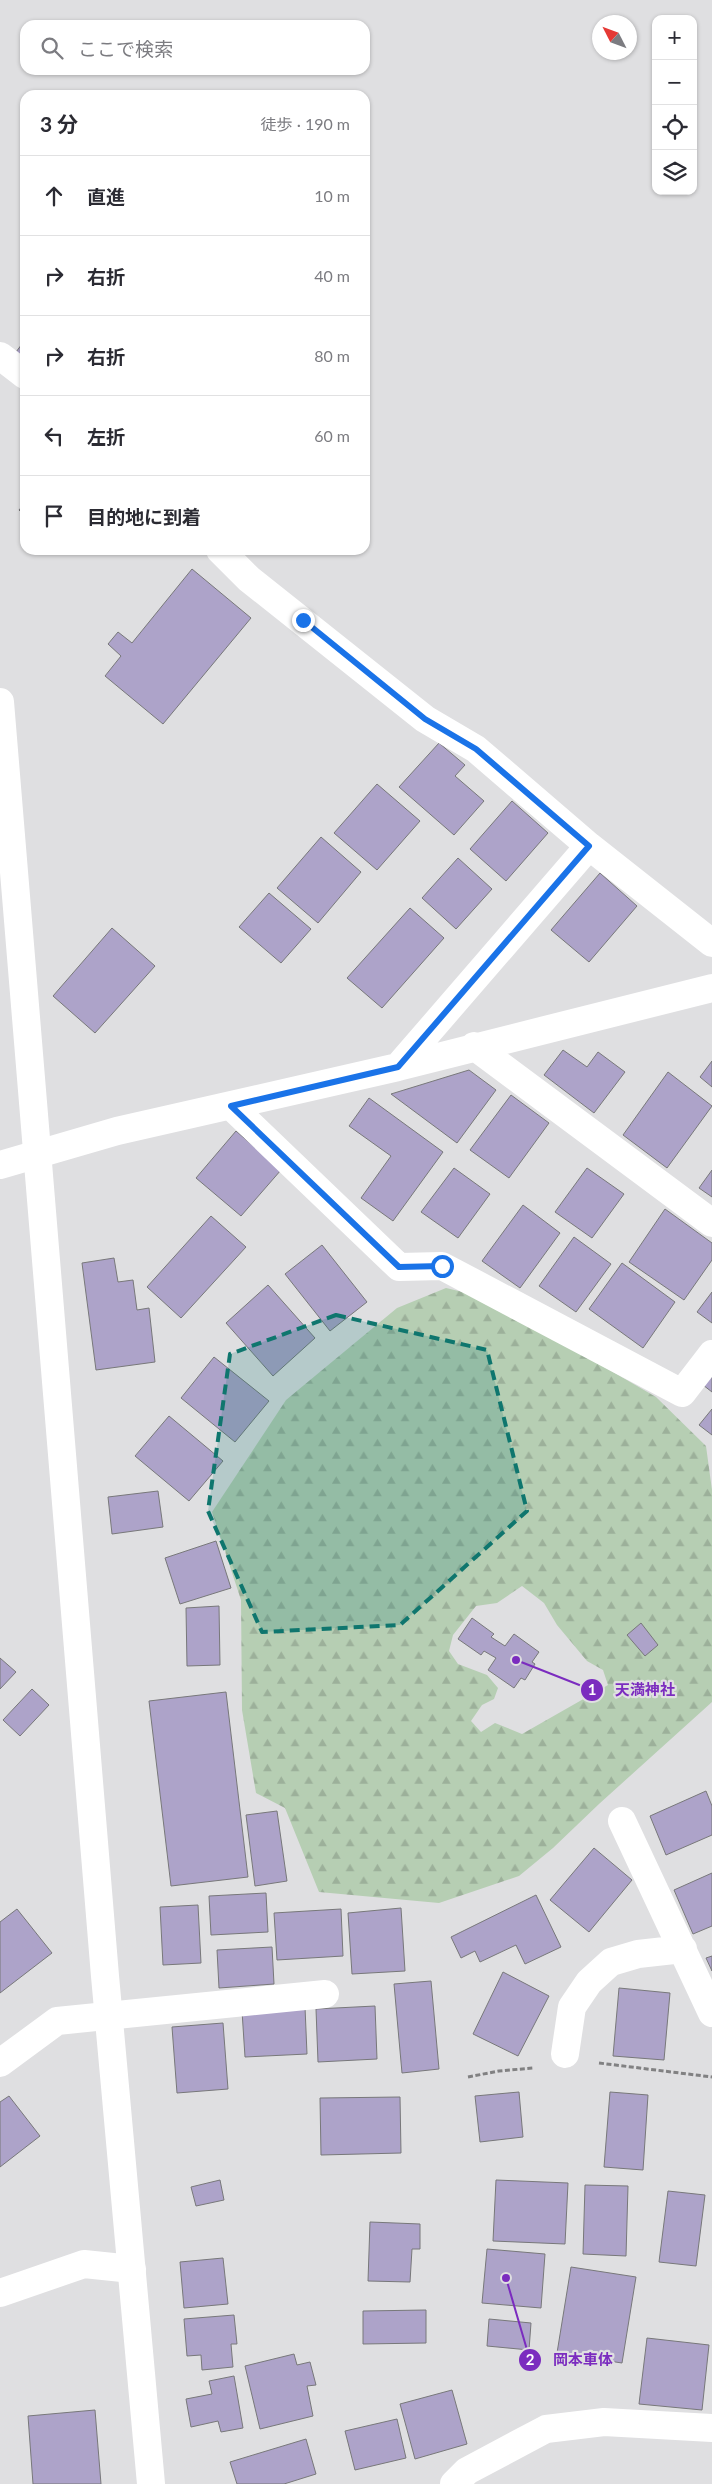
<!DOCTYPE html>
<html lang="ja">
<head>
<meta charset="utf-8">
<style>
  body { margin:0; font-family:Lato,"Noto Sans JP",sans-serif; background:#f2f2f3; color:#2b2b33 }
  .controls { position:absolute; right:15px; top:15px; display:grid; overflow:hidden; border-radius:10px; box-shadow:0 1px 4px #0004 }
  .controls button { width:45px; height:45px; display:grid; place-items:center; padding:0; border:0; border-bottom:1px solid #e1e1e2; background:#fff; color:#2b2b33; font:25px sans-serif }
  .compass { position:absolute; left:592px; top:15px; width:45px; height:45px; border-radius:50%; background:#fff; box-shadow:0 1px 4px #0004; rotate:312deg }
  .stop { position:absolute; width:15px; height:15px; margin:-11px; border:4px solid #1a73e8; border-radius:50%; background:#fff }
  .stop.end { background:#1a73e8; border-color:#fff; box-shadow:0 1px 5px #0008 }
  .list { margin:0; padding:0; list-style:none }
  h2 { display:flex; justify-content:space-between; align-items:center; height:65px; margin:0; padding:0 20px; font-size:21px }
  h2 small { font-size:16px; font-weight:400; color:#7c7c81 }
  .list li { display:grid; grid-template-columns:32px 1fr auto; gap:15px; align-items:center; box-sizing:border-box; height:80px; padding:0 20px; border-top:1px solid #e1e1e2 }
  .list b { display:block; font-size:19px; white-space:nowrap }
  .list em { font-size:16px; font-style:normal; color:#7c7c81 }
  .icon { flex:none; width:28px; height:28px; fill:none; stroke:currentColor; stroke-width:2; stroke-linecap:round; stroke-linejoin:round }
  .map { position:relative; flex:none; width:712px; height:2484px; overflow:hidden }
  .search { position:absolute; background:#fff; box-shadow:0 1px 4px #0004; left:20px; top:20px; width:350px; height:55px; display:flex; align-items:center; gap:12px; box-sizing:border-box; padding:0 18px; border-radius:15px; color:#7c7c81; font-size:19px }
  .panel { position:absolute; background:#fff; box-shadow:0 1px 4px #0004; left:20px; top:90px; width:350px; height:465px; border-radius:15px }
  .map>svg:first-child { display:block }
  .forest { fill:url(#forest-firs); fill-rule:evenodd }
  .building { fill:#ada3c9; stroke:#78787a }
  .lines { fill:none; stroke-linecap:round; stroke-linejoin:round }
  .path { stroke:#818182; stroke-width:3; stroke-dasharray:5 2.5; stroke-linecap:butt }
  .street { stroke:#fff; stroke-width:28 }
  .secondary { stroke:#fff; stroke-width:28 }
  .route { stroke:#1a73e8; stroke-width:6 }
  .marked { fill:#0f766e; fill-opacity:0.2; stroke:#0f766e; stroke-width:4; stroke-dasharray:10 6; stroke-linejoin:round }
  .leader { fill:none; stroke:#7b2cbf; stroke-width:2 }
  .callout-dot { fill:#7b2cbf; stroke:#dfdfe1; stroke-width:2 }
  .mark-label { font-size:15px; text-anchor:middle; font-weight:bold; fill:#fff }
  .callout-label { font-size:15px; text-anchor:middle; font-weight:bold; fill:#7b2cbf; stroke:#dfdfe1; stroke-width:4.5; stroke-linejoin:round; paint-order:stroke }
</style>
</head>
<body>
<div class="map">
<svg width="712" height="2484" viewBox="0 0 712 2484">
  <defs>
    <pattern id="forest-firs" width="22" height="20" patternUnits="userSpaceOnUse" patternTransform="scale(1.25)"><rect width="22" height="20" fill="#b6ceb3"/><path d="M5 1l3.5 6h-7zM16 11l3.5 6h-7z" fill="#9cb09a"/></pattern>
  </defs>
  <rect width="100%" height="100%" fill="#dfdfe1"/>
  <path class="forest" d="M446,1288L484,1297L656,1397L706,1446L712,1490V1702L599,1804L553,1848L519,1876L439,1903L319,1892L285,1808L256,1793L242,1710L241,1600L212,1512L286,1400L397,1308ZM522,1586L544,1603L557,1625L587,1661L603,1670L608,1685L522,1734L495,1723L481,1732L471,1721L482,1705L494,1699L498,1688L487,1675L458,1664L449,1651L453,1635L476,1606L497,1603Z"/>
  <path class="building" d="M25,340V358L16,352Z
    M25,503V516L19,510Z
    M192,569L251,618L163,724L105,676L121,656L108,644L118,632L132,643Z
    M439,743L465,765L455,776L484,801L454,835L399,787Z
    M377,784L420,821L377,870L334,833Z
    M512,801L548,833L506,881L470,849Z
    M321,837L361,872L318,923L277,888Z
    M458,858L492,889L456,929L422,898Z
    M600,873L637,906L589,962L551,930Z
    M269,893L311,929L281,963L239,927Z
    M410,908L444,938L382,1008L347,978Z
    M112,928L155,966L95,1033L53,996Z
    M563,1050L587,1067L598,1052L625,1072L594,1113L544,1075Z
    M712,1061V1087L700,1077Z
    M469,1070L496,1090L457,1143L391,1094Z
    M668,1072L712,1106L667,1168L623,1135Z
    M511,1095L549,1123L509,1178L470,1150Z
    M369,1098L443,1152L393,1221L361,1198L391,1156L349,1126Z
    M236,1131L281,1170L241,1216L196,1178Z
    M454,1168L490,1194L458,1238L421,1212Z
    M587,1168L624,1194L592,1238L555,1212Z
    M712,1170V1197L699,1188Z
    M523,1205L560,1233L520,1288L482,1261Z
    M665,1209L712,1243V1260L684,1300L629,1262Z
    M211,1216L246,1247L181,1318L147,1287Z
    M574,1237L611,1264L576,1312L539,1286Z
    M322,1245L367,1302L330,1331L285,1274Z
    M114,1258L118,1282L133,1280L137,1310L149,1308L155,1362L96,1370L82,1263Z
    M622,1263L675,1302L643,1348L589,1309Z
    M268,1285L315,1338L273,1376L226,1323Z
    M712,1292V1323L697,1312Z
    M214,1357L269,1401L235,1442L181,1398Z
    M712,1373V1392L703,1385Z
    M712,1409V1435L699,1425Z
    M169,1416L223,1461L189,1501L135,1456Z
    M158,1491L163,1527L112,1534L108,1497Z
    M216,1541L231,1588L180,1604L165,1558Z
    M219,1606L220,1665L187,1666L186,1608Z
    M472,1618L494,1634L491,1637L505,1646L514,1634L539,1652L532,1662L535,1664L525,1680L521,1678L514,1688L488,1670L496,1658L484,1651L481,1655L458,1639Z
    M641,1623L658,1645L645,1656L627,1635Z
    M0,1658L16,1672L0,1689Z
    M32,1689L49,1705L20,1736L3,1720Z
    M226,1692L248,1877L171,1886L149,1701Z
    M706,1791L712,1806V1835L666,1855L650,1816Z
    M277,1811L287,1881L255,1886L246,1815Z
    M594,1848L632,1880L589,1932L550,1900Z
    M712,1873V1926L693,1934L674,1890Z
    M266,1893L268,1932L211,1935L209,1896Z
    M536,1895L561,1947L525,1964L516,1945L480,1962L475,1951L461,1958L451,1937Z
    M198,1905L201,1963L163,1965L160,1907Z
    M401,1908L405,1971L352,1974L348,1913Z
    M17,1909L52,1953L0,1993V1922Z
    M341,1909L343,1956L277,1960L274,1913Z
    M272,1947L274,1984L219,1988L217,1950Z
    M712,1956V1971L706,1958Z
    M503,1972L549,1996L518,2056L473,2034Z
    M431,1981L439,2069L402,2073L394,1984Z
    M619,1988L670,1993L664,2060L613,2056Z
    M375,2006L377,2059L318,2062L316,2009Z
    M305,2007L307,2054L245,2057L242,2011Z
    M223,2023L228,2089L177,2093L172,2027Z
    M519,2092L523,2137L480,2142L475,2096Z
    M610,2092L648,2095L643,2170L604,2167Z
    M9,2096L40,2136L0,2167V2102Z
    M400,2097L401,2153L321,2155L320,2098Z
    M220,2180L224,2200L196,2206L191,2187Z
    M496,2180L568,2183L565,2244L493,2241Z
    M585,2185L628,2186L626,2256L583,2254Z
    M668,2191L705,2195L696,2266L659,2262Z
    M370,2222L420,2224V2249H412L410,2282L368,2281Z
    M487,2249L545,2254L541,2308L482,2303Z
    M223,2258L228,2304L184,2308L180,2262Z
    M571,2267L636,2277L622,2363L557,2353Z
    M426,2310V2343L363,2344V2311Z
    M234,2315L237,2344H231L233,2367L202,2370L201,2355L187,2356L184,2319Z
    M489,2319L531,2323L529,2350L487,2346Z
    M647,2338L709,2345L702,2410L639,2404Z
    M294,2354L297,2365L310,2362L316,2385L307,2386L313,2416L260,2429L245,2366Z
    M234,2376L243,2428L221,2432L218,2421L191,2427L186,2399L212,2394L209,2381Z
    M452,2390L467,2444L415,2459L400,2404Z
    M95,2410L101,2484H33L28,2416Z
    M397,2419L406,2458L355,2470L345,2431Z
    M306,2439L316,2474L284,2484H237L230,2462Z"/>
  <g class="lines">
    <path class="path" d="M599,2063L712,2077
      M468,2077L499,2071L533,2068"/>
    <path class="street" d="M0,356L25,375
      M220,550L249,579L425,719L476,749L589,846L712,943
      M474,1046L712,1223
      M398,1067L589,846
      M231,1106L399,1267L442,1266L682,1393L712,1354
      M0,1165L117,1131L398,1067L712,988
      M622,1821L712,2013
      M565,2054L572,2007L589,1982L611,1962L638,1954L683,1949
      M0,2063L57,2021L325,1994
      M0,2293L84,2264L132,2269
      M454,2484L467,2471L546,2429L604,2422L712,2428"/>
    <path class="secondary" d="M0,702L105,1976L151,2484"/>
  </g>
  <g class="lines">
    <path class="route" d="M303,620L425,719L476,749L589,846L398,1067L231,1106L399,1267L442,1266"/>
  </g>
  <path class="marked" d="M336,1315L487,1350L527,1511L400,1625L262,1632L208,1511L230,1354Z"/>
  <path class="leader" d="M516 1660L592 1690M506 2278L530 2360"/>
  <g class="callout-dot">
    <circle cx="516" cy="1660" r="5"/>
    <circle cx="506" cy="2278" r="5"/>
    <circle cx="592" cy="1690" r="12"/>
    <circle cx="530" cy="2360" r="12"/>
  </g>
  <g class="mark-label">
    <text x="592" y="1695">1</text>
    <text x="530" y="2365">2</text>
  </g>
  <g class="callout-label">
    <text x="645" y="1695">天満神社</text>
    <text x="583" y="2365">岡本車体</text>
  </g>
</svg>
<div class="controls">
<button>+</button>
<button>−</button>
<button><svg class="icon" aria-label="locate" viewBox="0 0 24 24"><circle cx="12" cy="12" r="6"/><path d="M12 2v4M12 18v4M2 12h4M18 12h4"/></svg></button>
<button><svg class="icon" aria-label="layers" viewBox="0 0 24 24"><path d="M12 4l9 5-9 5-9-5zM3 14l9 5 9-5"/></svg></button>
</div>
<svg class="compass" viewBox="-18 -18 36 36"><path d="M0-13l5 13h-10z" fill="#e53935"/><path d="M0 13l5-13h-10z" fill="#7c7c81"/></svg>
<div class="stop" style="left:442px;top:1266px"></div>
<div class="stop end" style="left:303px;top:620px"></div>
<div class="search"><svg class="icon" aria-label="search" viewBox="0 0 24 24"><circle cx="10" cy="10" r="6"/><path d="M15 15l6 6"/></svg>ここで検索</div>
<section class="panel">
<h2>3 分<small>徒歩 · 190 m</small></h2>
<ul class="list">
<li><svg class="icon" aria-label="ahead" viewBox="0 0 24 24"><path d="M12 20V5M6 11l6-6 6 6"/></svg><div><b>直進</b></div><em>10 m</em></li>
<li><svg class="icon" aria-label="right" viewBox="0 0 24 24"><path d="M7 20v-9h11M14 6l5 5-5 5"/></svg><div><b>右折</b></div><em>40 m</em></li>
<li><svg class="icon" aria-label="right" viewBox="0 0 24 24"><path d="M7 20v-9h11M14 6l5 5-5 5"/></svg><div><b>右折</b></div><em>80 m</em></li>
<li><svg class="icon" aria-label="left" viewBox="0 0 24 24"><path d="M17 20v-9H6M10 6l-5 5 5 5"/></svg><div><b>左折</b></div><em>60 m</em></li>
<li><svg class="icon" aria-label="arrive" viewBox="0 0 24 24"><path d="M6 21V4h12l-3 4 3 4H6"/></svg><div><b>目的地に到着</b></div></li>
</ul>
</section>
</div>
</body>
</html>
